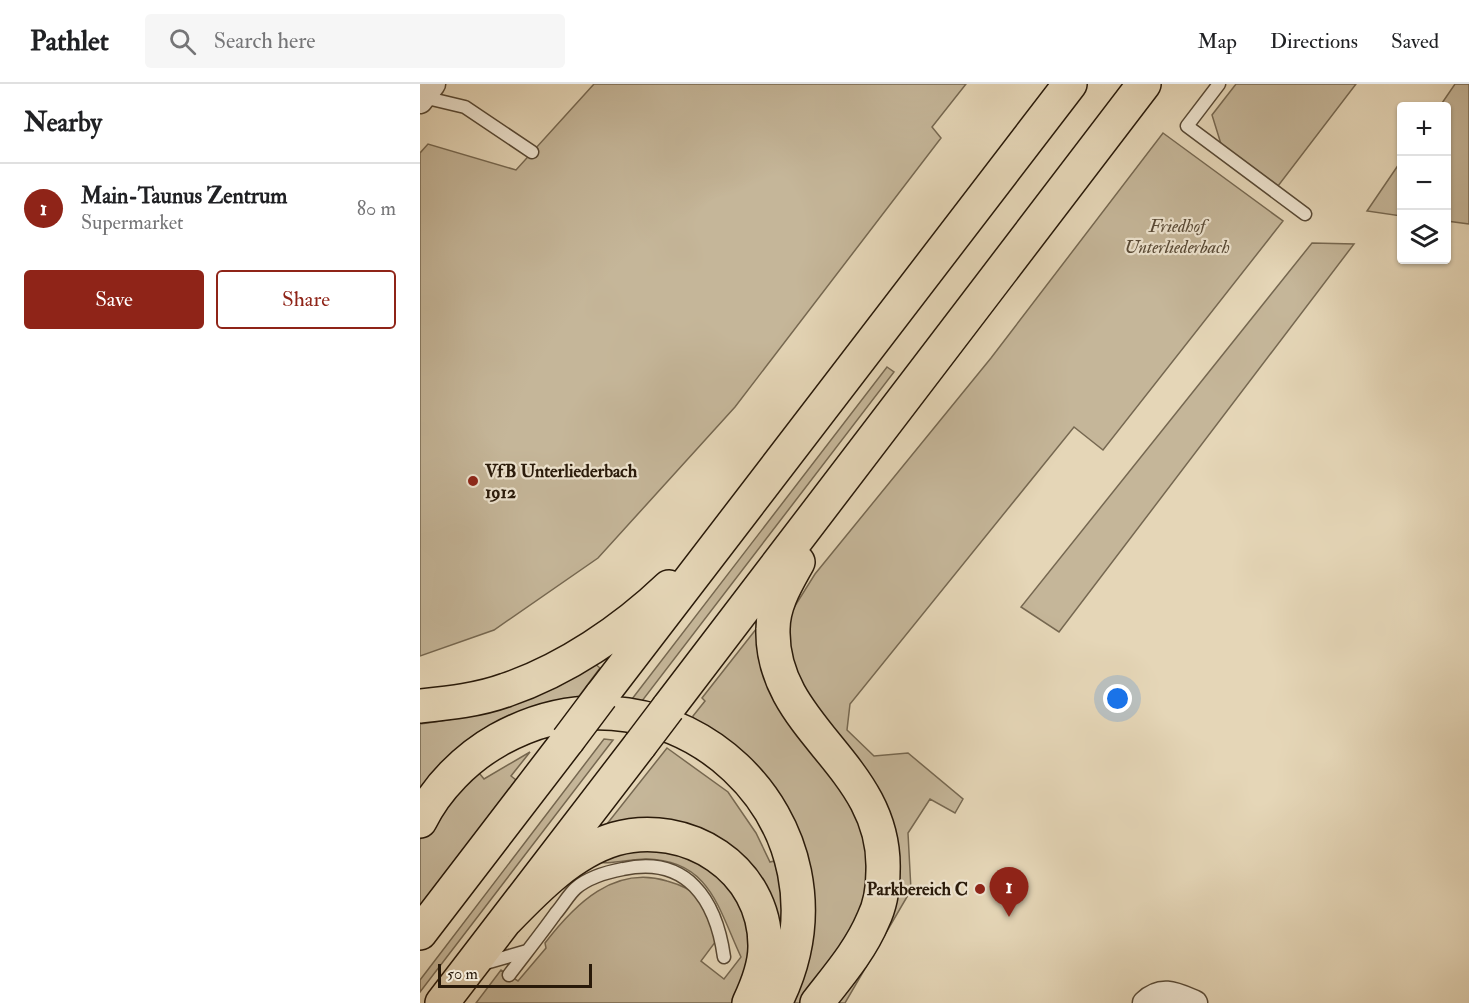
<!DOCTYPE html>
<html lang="en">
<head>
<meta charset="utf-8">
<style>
  body { margin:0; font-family:"IM FELL Double Pica",serif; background:#f6f6f6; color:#202124 }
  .controls { position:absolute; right:18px; top:18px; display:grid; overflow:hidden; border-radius:6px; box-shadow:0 2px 4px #0004 }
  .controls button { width:54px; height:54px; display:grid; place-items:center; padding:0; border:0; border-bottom:2px solid #e0e0e0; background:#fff; color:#202124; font:30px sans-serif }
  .scale { position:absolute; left:18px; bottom:15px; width:154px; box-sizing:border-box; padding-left:6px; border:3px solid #281909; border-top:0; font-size:16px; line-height:21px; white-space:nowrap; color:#281909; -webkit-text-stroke:4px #eee4d0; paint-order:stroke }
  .you { position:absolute; left:698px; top:615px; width:21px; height:21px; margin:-15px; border:4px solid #fff; border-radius:50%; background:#1a73e8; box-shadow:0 0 0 9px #1a73e833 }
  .badge { display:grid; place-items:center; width:39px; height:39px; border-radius:50%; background:#8f2418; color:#fff; font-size:20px; font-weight:700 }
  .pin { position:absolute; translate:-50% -50px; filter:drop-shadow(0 2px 3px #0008) }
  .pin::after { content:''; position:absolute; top:32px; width:21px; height:18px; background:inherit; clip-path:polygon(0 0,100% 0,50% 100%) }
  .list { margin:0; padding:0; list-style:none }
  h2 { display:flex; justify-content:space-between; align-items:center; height:78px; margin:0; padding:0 24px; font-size:26px }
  h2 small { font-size:20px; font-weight:400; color:#757577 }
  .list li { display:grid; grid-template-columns:39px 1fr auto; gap:18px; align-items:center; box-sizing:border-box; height:90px; padding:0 24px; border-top:2px solid #e0e0e0 }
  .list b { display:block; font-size:22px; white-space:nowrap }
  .list p { margin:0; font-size:20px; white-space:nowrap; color:#757577 }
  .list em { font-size:20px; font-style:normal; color:#757577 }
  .actions { display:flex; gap:12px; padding:18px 24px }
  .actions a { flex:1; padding:14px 0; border:2px solid #8f2418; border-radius:6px; text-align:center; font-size:21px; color:#8f2418 }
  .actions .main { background:#8f2418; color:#fff }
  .icon { flex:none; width:33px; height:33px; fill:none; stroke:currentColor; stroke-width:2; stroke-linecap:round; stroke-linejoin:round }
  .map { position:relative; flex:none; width:1049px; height:919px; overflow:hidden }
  header { display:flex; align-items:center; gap:36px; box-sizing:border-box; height:84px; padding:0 30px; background:#fff; border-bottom:2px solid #e0e0e0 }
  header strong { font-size:28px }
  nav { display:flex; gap:33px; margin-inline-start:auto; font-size:21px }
  .search { width:420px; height:54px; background:#f6f6f6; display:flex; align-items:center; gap:15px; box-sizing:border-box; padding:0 21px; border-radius:6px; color:#757577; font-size:22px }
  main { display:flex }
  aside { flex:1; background:#fff }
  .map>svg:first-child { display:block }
  .green { fill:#c5b699; stroke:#766851; stroke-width:1.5 }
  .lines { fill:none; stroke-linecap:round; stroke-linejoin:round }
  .lane-casing { stroke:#574834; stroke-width:15 }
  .street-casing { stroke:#574834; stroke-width:27 }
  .highway-casing { stroke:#281909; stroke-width:36 }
  .lane { stroke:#eee4d0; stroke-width:12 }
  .street { stroke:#eee4d0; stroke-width:24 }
  .highway { stroke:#e5d6b7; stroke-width:33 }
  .highway-bridge-casing { stroke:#281909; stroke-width:36; stroke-linecap:butt }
  .highway-bridge { stroke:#e5d6b7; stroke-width:33 }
  .poi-dot { fill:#8f2418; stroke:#eee4d0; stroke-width:2 }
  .labels { text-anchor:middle; stroke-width:4.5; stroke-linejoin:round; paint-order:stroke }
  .park-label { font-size:18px; font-style:italic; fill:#574834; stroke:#eee4d0 }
  .poi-label { font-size:18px; font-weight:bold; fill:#281909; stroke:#eee4d0; text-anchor:start }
</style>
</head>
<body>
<header>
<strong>Pathlet</strong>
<div class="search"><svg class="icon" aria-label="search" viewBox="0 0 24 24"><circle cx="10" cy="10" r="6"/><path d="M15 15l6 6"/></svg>Search here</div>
<nav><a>Map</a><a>Directions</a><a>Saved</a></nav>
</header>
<main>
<aside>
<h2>Nearby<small></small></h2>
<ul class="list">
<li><span class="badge">1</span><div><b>Main-Taunus Zentrum</b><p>Supermarket</p></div><em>80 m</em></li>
</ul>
<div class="actions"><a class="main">Save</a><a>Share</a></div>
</aside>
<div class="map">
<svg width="1049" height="919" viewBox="0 0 1049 919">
  <rect width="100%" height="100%" fill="#e5d6b7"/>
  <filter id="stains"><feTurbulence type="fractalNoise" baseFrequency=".00333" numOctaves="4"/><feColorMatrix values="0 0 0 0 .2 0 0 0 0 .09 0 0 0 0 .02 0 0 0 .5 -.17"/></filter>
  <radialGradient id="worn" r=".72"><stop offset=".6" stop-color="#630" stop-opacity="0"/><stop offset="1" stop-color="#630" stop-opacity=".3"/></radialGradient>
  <path class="green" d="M174,0H546L512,43L521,54L315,323L178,474L74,546L0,572V69L8,60L96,86Z
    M816,0H936L858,102L801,60L792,31Z
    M1035,0H1049V140L1027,137L1026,22H1020Z
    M743,49L863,137L683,366L654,343L430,620L427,646L454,672L488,669L543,715L535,729L510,715L488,749L491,806L425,919H411L473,775L365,578L368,533L395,490L571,274Z
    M981,77V132L947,127Z
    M892,159L934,160L639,548L601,523Z
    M467,283L474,288L222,617L212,615Z
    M344,535L448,750L446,821L385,919H368L382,766L368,730L274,641L273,632L285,617L282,614Z
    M174,579L180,584L154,619L0,720V640C73,630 112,619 174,579Z
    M184,655L193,656L0,908V896Z
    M247,664L308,708L336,749L350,778L354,777L362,804L363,873L324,784L179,750Z
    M110,668L91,692L96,696L0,822V756L14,728L55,684L64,695Z
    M240,759L310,797L335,860L319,919H56L81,886L98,897L126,864L125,859C155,820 194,781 247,797C258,800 271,805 279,814C288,823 291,845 296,857L281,877L304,895L321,873C298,824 290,776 226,775C209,775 187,782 170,777Z"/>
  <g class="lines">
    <defs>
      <path id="lane" d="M799,0L767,42L885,130
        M3,13L45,23L112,68
        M62,880L107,867
        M89,891C105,870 121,850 136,829C143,821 149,810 156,804C169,793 187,788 203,785C267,771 296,816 304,873"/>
      <path id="street" d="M0,17L13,0
        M725,919C742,903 756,911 775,919"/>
      <path id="highway" d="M378,478C367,498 353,520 353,545C350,645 467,681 463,787C463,803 460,822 453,836C440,867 417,893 397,919
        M181,612L650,0
        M0,622C29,619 59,616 86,606C145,586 204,546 249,503
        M248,624L724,0
        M0,737C16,704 46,674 78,656C251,559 446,739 355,919
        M86,836C117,804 152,768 195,755C266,735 346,784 345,863C345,882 337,902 329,919
        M0,849L148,656
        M22,919L220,661"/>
    </defs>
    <use href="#lane" class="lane-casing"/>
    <use href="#street" class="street-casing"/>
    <use href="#highway" class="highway-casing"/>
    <use href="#lane" class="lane"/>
    <use href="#street" class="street"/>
    <use href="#highway" class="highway"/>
    <defs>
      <path id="highway-bridge" d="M148,656L181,612
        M220,661L248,624"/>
    </defs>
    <use href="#highway-bridge" class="highway-bridge-casing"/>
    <use href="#highway-bridge" class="highway-bridge"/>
  </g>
  <g class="poi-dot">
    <circle cx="53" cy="397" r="6"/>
    <circle cx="560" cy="805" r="6"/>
  </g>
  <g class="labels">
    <g class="park-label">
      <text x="757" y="148">Friedhof<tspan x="757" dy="21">Unterliederbach</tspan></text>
    </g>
    <g class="poi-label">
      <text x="65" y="393">VfB Unterliederbach<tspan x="65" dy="21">1912</tspan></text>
      <text x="548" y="811" text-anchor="end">Parkbereich C</text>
    </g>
  </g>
  <rect width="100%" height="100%" filter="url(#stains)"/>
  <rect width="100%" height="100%" fill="url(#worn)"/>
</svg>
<div class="controls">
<button>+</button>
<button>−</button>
<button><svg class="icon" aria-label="layers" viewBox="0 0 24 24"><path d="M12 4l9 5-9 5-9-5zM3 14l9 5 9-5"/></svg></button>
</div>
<div class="scale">50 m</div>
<div class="you"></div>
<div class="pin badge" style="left:589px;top:833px">1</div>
</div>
</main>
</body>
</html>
